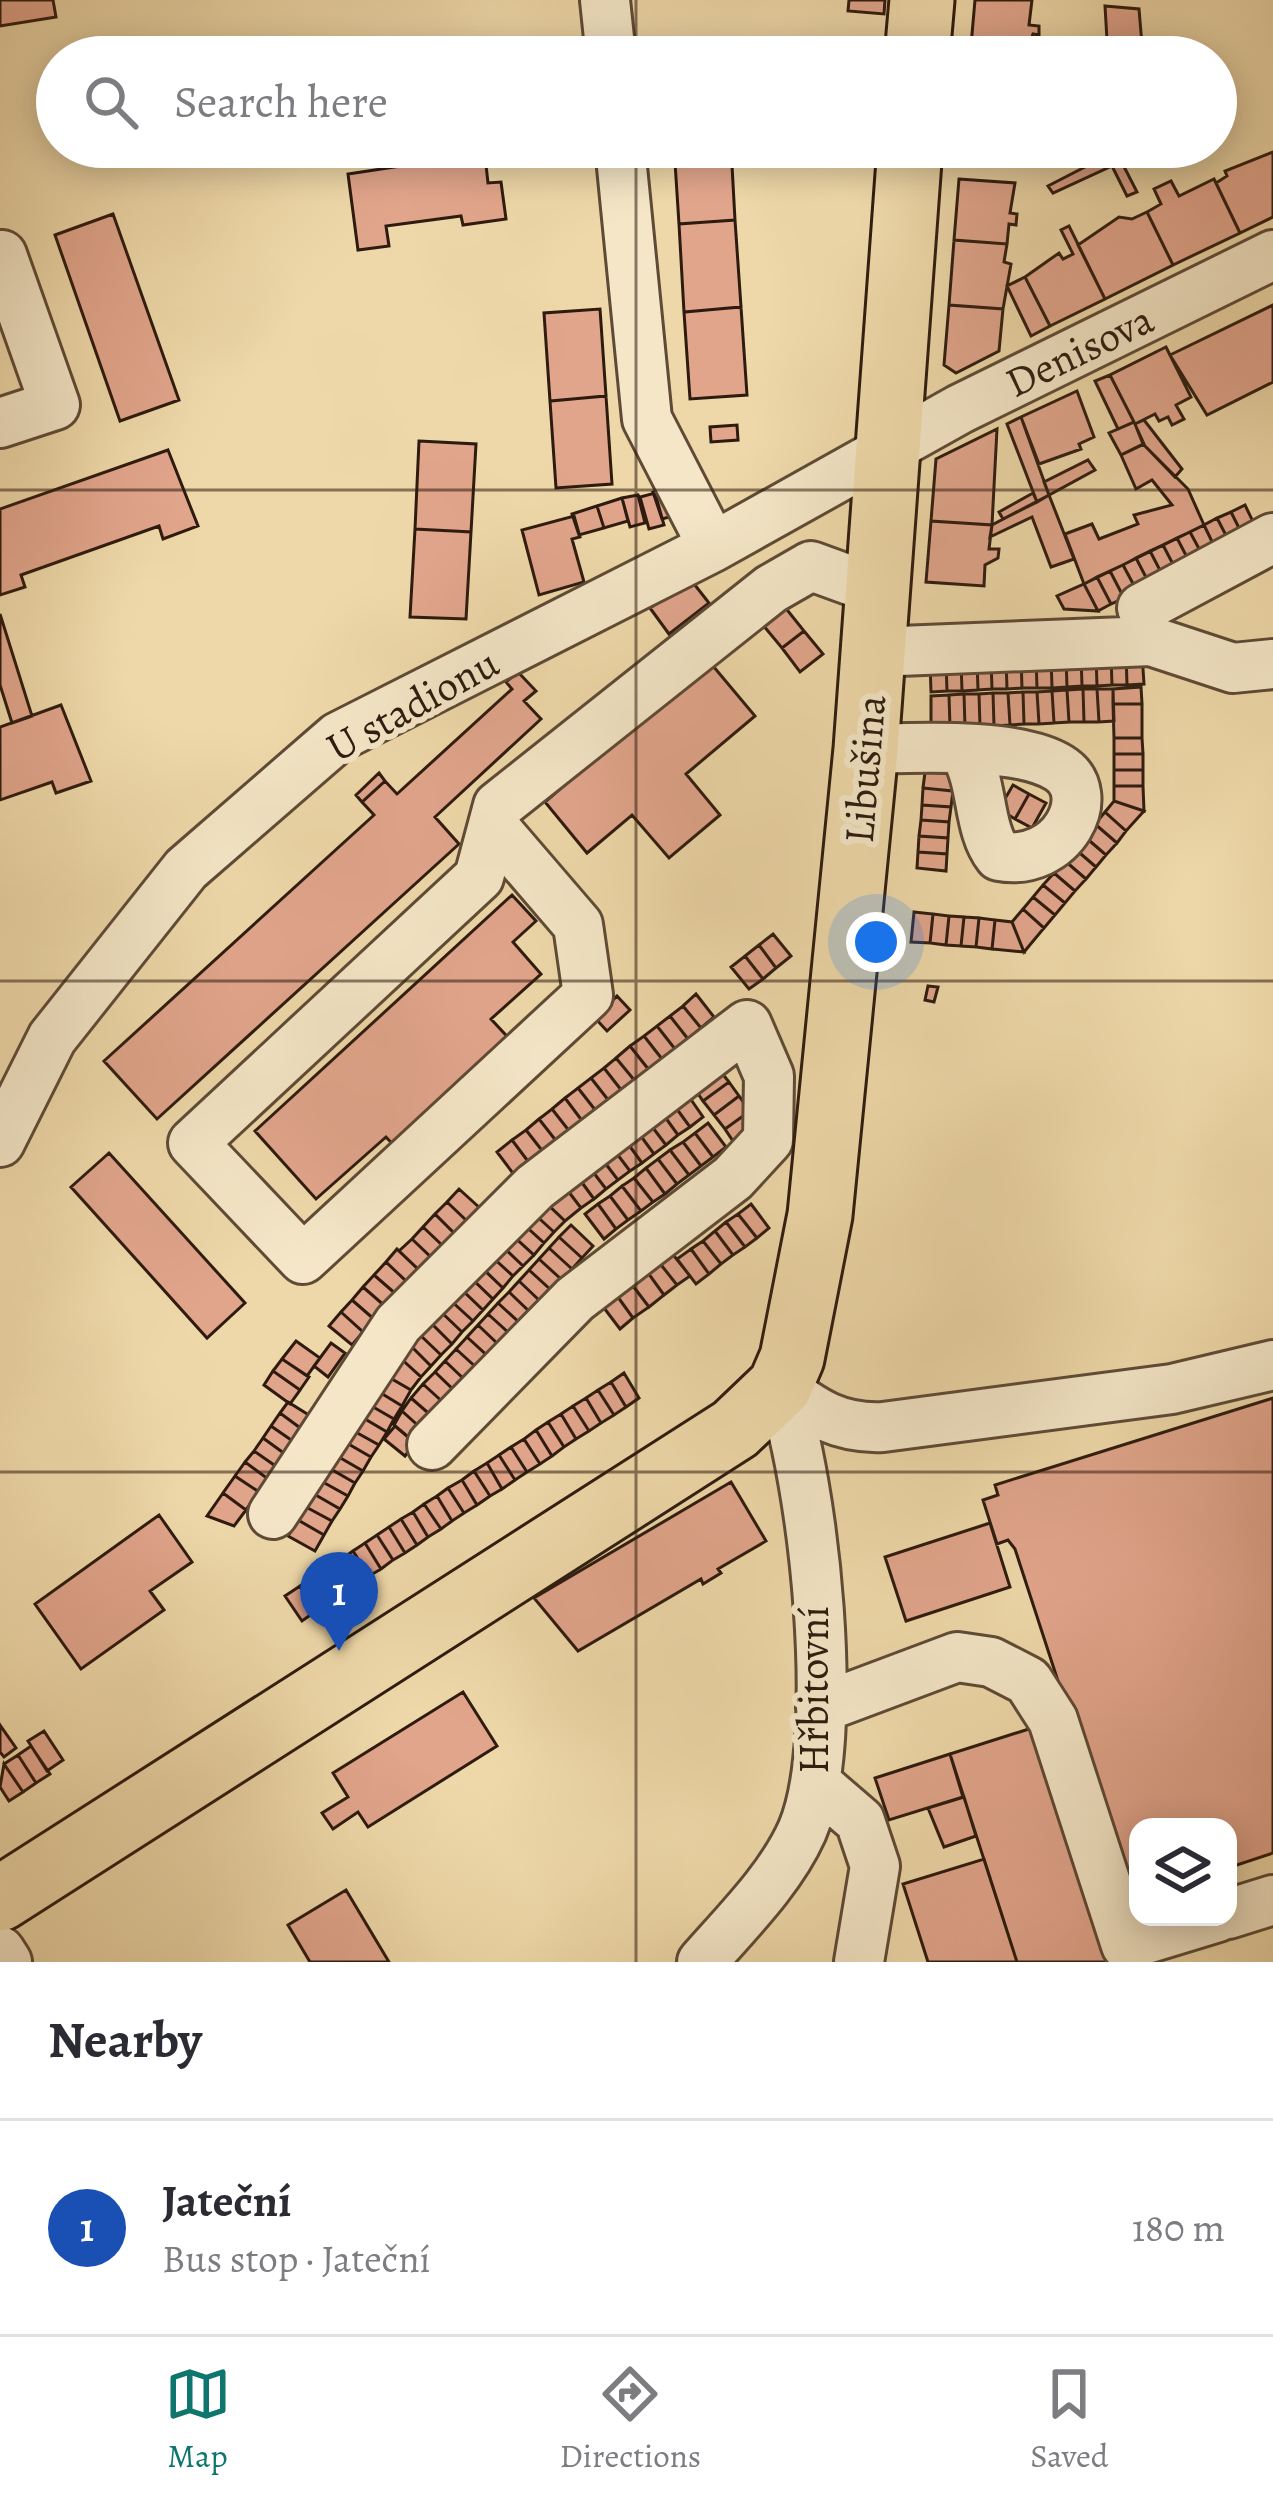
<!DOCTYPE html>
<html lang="en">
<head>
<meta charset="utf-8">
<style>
  body { margin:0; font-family:Alegreya,serif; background:#f7f7f7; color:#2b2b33 }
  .controls { position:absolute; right:36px; bottom:36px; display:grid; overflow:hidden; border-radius:24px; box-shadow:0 6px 30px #0003 }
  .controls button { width:108px; height:108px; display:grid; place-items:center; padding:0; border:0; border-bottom:3px solid #e1e1e2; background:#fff; color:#2b2b33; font:60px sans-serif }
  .you { position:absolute; left:876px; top:942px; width:42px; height:42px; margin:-30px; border:9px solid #fff; border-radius:50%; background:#1a73e8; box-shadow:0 0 0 18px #1a73e833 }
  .badge { display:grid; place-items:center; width:78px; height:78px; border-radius:50%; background:#0f766e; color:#fff; font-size:39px; font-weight:700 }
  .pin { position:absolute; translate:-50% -99px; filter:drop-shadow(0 3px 6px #0008) }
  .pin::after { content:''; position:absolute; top:63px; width:42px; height:36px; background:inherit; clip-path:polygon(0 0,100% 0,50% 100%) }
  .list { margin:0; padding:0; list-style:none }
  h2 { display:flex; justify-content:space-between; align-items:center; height:156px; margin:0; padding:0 48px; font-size:51px }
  h2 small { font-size:39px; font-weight:400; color:#7c7c81 }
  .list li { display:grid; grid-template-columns:78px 1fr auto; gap:36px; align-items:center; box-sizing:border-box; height:216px; padding:0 48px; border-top:3px solid #e1e1e2 }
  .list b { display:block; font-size:45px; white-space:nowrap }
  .list p { margin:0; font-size:39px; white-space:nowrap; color:#7c7c81 }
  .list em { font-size:39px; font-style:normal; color:#7c7c81 }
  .icon { flex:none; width:66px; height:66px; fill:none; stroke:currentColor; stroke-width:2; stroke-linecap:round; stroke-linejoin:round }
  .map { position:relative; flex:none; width:1273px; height:1962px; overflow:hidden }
  .search { position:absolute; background:#fff; box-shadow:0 6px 30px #0003; left:36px; right:36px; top:36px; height:132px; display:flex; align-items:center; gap:30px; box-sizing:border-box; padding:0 42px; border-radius:66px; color:#7c7c81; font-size:45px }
  .sheet { height:372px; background:#fff }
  nav { display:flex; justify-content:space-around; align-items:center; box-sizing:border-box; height:168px; border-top:3px solid #e1e1e2; background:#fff; font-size:33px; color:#7c7c81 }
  nav a { display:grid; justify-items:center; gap:6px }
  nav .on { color:#0f766e }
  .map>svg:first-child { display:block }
  .building { fill:#e1a58c; stroke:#2e1b0f; stroke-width:3 }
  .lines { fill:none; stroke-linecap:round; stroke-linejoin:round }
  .minor-casing { stroke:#5e4a36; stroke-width:54 }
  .major-casing { stroke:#2e1b0f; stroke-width:69 }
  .minor { stroke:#f4e6c7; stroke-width:48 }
  .major { stroke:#eed8a9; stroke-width:63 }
  .grid { fill:none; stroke:#2e1b0f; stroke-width:3; stroke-opacity:0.55 }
  .labels { text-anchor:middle; stroke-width:12; stroke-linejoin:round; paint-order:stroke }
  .street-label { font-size:42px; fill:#2e1b0f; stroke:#f4e6c7 }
</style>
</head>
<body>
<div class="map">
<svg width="1273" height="1962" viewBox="0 0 1273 1962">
  <rect width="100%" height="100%" fill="#eed8a9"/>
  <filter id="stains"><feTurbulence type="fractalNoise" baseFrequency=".00167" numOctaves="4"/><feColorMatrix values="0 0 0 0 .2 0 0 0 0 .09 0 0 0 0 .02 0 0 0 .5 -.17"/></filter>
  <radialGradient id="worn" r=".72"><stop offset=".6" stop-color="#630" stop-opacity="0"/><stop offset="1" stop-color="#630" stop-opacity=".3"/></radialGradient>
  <path class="building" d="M0,0H53L56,17L0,26Z
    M849,0H885L884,14L848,11Z
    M975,0H1032L1029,25L1039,26V35L1033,34L1025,57H970Z
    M1105,6L1139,9L1143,57H1108Z
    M724,45L725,57H668V49Z
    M484,147L488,183L501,182L506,219L463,225L461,216L386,226L389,246L358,250L348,174L454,158L452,149Z
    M674,147H731L735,220L679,224Z
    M1116,151L1137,192L1127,196L1112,166L1053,193L1048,186Z
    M1273,152V217L1240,233L1216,183L1227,176L1225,171Z
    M959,179L1015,183L1010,213L1017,214L1016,225L1009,224L1007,244L954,240Z
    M1214,179L1240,233L1173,265L1147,212L1161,204L1154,189L1171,181L1179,196Z
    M1147,212L1173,265L1105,299L1078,245L1119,217L1132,219Z
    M113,214L179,400L120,421L55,235Z
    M735,220L741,307L684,312L679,224Z
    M1069,226L1105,299L1050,326L1025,277L1059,253L1063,259L1073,254L1061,230Z
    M954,240L1007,244L1004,262L1011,264L1003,309L949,305Z
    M1025,277L1050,326L1031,336L1007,286Z
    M949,305L1003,309L999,351L956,373L944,365Z
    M1273,305V382L1207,415L1170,355Z
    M741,307L747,395L690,399L684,312Z
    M600,309L606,396L550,401L544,313Z
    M1166,347L1191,397L1176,405L1184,419L1172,425L1168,417L1159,421L1155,414L1135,424L1110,375Z
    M1110,375L1134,422L1118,429L1095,381Z
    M1077,391L1094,437L1079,444L1081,449L1039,464L1021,417Z
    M606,396L612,484L556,488L550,401Z
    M1021,417L1049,495L1037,502L1007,424Z
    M1144,420L1182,469L1175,477L1143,444L1135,424Z
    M1134,422L1144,444L1121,455L1109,433Z
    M737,425L738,440L711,442L710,427Z
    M997,429L992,525L931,521L936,459Z
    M419,441L476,444L471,532L415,529Z
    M1143,444L1188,489L1204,525L1084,584L1065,534L1092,524L1099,539L1138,524L1134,515L1172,505L1152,480L1136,489L1121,455Z
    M168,450L198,526L163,539L159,526L21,575L25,587L0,595V509Z
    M1088,460L1095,470L1049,495L1044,482Z
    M667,486L677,515L662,519L653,492Z
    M655,493L664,525L649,529L640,497Z
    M1033,493L1037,502L1003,519L999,512Z
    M638,495L645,523L630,527L622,498Z
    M1049,495L1074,559L1051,567L1032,517L990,537L992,525Z
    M622,498L628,521L604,528L597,506Z
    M1245,505L1258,532L1244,538L1231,512Z
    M597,506L604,528L579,535L572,514Z
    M1231,512L1244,538L1231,545L1217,518Z
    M574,516L580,537L572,539L584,582L539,595L522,530Z
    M1217,518L1231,545L1217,552L1204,525Z
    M931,521L992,525L989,549H999L998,558L985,565L984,586L926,582Z
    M1204,525L1217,552L1204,558L1190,532Z
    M415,529L471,532L466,619L410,617Z
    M1190,532L1204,558L1191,565L1177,538Z
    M1177,538L1191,565L1177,572L1163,545Z
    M1163,545L1177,572L1164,578L1150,551Z
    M1150,551L1164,578L1150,585L1136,558Z
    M1136,558L1150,585L1137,591L1123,565Z
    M1123,565L1137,591L1124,598L1110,571Z
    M1110,571L1124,598L1111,604L1097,577Z
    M1097,577L1111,604L1098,611L1084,584Z
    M691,580L709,603L669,634L650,608Z
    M1084,584L1098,611L1064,609L1057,596Z
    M780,601L804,631L782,648L758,619Z
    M0,614L32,716L12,723L0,685Z
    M804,631L823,654L800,672L782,648Z
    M1126,654L1127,685H1112L1111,655Z
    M1126,654H1142L1144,684L1127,685Z
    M1096,655L1097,686H1082L1081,656Z
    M1096,655H1111L1112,685L1097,686Z
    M1081,656L1082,686L1067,687L1066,657Z
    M1051,657L1052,688H1037L1036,658Z
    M1051,657H1066L1067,687L1052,688Z
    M1021,658L1022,688L1007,689L1006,659Z
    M1021,658H1036L1037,688H1022Z
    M1006,659L1007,689H992L991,660Z
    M708,660L755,716L686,774L720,815L669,858L632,815L587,853L545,802Z
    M977,660L978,690L962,691L961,661Z
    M977,660H991L992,689L978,690Z
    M946,661L947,691L931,692L930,662Z
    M946,661H961L962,691H947Z
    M518,672L536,691L524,701L541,719L435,817L459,844L157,1119L104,1061L374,815L362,802L385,781L397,794L512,689L506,682Z
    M1141,687L1142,704H1113V689Z
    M1083,689H1097L1099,722H1084Z
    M1083,689L1084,722H1069L1067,690Z
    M1097,689H1113L1114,721L1099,722Z
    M1067,690L1069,722L1054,723L1052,691Z
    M1052,691L1054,723L1039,724L1037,692Z
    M1023,692L1024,724L1010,725L1008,693Z
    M1023,692H1037L1039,724H1024Z
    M993,693H1008L1010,725L994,726Z
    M993,693L994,726H980L979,694Z
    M964,694L965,727H950L949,695Z
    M964,694H979L980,726L965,727Z
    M949,695L950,727L931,728V696Z
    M1113,704H1142V738H1114Z
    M61,705L91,781L56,793L52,782L0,800V727Z
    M1114,738H1142L1143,754H1114Z
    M1114,754H1143V770H1114Z
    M1114,770H1143V786H1114Z
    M925,772L954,774L953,791L923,788Z
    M379,773L385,781L362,802L356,795Z
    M1013,785L1029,794L1015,819L999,809Z
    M1114,786H1143L1144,811L1114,801Z
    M923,788L953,791L951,807L922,805Z
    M1029,794L1046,803L1032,828L1015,819Z
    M1114,801L1144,811L1126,831L1105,812Z
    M922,805L951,807L949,822L921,820Z
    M1105,812L1126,831L1117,843L1095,824Z
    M921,820L949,822L948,838L919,836Z
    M1095,824L1117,843L1106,855L1084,836Z
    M919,836L948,838L947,854L918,852Z
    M1084,836L1106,855L1096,867L1074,848Z
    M1074,848L1096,867L1086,879L1064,860Z
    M918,852L947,854L946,871L917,868Z
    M1064,860L1086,879L1075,891L1054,873Z
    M1054,873L1075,891L1065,903L1043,885Z
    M1043,885L1065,903L1055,915L1033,897Z
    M512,895L536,921L513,942L541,974L491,1019L517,1047L401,1153L386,1137L316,1199L255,1131Z
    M1033,897L1055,915L1044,928L1023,909Z
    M1023,909L1044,928L1024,952L1012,922Z
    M914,912L933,914L930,943L911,942Z
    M933,914L949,916L946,945L930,943Z
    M949,916L964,917L961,946L946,945Z
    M964,917L979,918L976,947L961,946Z
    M979,918L995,920L992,949L976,947Z
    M995,920L1012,922L1024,952L992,949Z
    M773,934L791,956L776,968L759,945Z
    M759,945L776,968L763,979L745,956Z
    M745,956L763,979L749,989L731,967Z
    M928,986L938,987L934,1002L925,1000Z
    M696,994L714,1017L701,1028L683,1006Z
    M617,996L630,1010L607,1031L595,1018Z
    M683,1006L701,1028L688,1039L670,1016Z
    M670,1016L688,1039L675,1049L657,1026Z
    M657,1026L675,1049L662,1059L644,1036Z
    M644,1036L662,1059L649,1070L630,1046Z
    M630,1046L649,1070L635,1081L616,1058Z
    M616,1058L635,1081L622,1091L604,1068Z
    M717,1067L729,1082L703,1101L693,1086Z
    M604,1068L622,1091L609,1101L591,1078Z
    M591,1078L609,1101L596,1111L578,1088Z
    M729,1082L739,1096L714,1115L703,1101Z
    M578,1088L596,1111L583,1122L565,1098Z
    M685,1091L703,1117L690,1127L671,1101Z
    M739,1096L750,1111L725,1129L714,1115Z
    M565,1098L583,1122L570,1132L552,1109Z
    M671,1101L690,1127L678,1135L660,1110Z
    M552,1109L570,1132L557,1142L539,1119Z
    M660,1110L678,1135L666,1145L647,1120Z
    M750,1111L761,1125L735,1144L725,1129Z
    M539,1119L557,1142L544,1153L526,1130Z
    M647,1120L666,1145L654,1154L635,1128Z
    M708,1123L726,1147L713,1157L695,1133Z
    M635,1128L654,1154L642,1163L623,1137Z
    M526,1130L544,1153L530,1164L512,1140Z
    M695,1133L713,1157L701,1166L683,1142Z
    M623,1137L642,1163L630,1171L611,1146Z
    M512,1140L530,1164L515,1176L497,1152Z
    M683,1142L701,1166L689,1175L670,1150Z
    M611,1146L630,1171L618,1180L599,1155Z
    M670,1150L689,1175L677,1184L658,1159Z
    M109,1153L245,1303L207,1338L71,1187Z
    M599,1155L618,1180L606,1189L587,1164Z
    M658,1159L677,1184L665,1194L646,1168Z
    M587,1164L606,1189L594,1199L575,1173Z
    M646,1168L665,1194L653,1202L634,1178Z
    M575,1173L594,1199L581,1208L562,1183Z
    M634,1178L653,1202L641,1211L622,1186Z
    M562,1183L581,1208L565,1221L542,1199Z
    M622,1186L641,1211L628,1220L610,1196Z
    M459,1189L481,1209L468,1222L447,1202Z
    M610,1196L628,1220L616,1229L598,1204Z
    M542,1199L565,1221L554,1232L531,1211Z
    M447,1202L468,1222L456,1235L435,1214Z
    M598,1204L616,1229L604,1239L585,1214Z
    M751,1204L769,1228L757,1238L738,1214Z
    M531,1211L554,1232L544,1243L521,1222Z
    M435,1214L456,1235L444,1247L423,1227Z
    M738,1214L757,1238L745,1247L726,1222Z
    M521,1222L544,1243L534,1255L510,1233Z
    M726,1222L745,1247L733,1255L715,1231Z
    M571,1225L593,1246L582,1258L559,1237Z
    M423,1227L444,1247L433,1259L412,1239Z
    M715,1231L733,1255L721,1264L703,1241Z
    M510,1233L534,1255L523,1266L500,1244Z
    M559,1237L582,1258L572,1269L549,1248Z
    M412,1239L433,1259L421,1272L399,1251Z
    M703,1241L721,1264L709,1274L691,1249Z
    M500,1244L523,1266L513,1276L490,1255Z
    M549,1248L572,1269L562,1280L539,1259Z
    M397,1249L419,1270L407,1282L386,1262Z
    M691,1249L709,1274L696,1284L677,1259Z
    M671,1252L690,1276L677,1285L658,1261Z
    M490,1255L513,1276L503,1288L480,1266Z
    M539,1259L562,1280L552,1291L529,1270Z
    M658,1261L677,1285L664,1295L646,1270Z
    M386,1262L407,1282L397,1295L374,1275Z
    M480,1266L503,1288L493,1299L470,1277Z
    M529,1270L552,1291L541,1302L519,1281Z
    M646,1270L664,1295L649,1307L630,1282Z
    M374,1275L397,1295L386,1307L363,1287Z
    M470,1277L493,1299L483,1310L460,1288Z
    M519,1281L541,1302L531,1313L509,1292Z
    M630,1282L649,1307L633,1318L615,1293Z
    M363,1287L386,1307L375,1320L352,1300Z
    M460,1288L483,1310L473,1321L449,1299Z
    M509,1292L531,1313L521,1324L498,1303Z
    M615,1293L633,1318L620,1329L601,1304Z
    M449,1299L473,1321L462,1332L439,1310Z
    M352,1300L375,1320L363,1332L341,1312Z
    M498,1303L521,1324L511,1335L488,1314Z
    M439,1310L462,1332L452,1344L429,1321Z
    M341,1312L363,1332L352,1345L329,1326Z
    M488,1314L511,1335L500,1346L478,1325Z
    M429,1321L452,1344L441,1355L418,1333Z
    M478,1325L500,1346L490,1358L467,1337Z
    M418,1333L441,1355L431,1366L408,1343Z
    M467,1337L490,1358L479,1370L456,1349Z
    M296,1341L320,1358L307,1376L282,1359Z
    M331,1343L345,1353L328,1377L314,1366Z
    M408,1343L431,1366L421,1377L397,1355Z
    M456,1349L479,1370L467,1382L445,1361Z
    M397,1355L421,1377L411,1390L385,1375Z
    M282,1359L309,1377L300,1390L273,1371Z
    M445,1361L467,1382L457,1393L435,1372Z
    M273,1371L300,1390L290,1404L264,1385Z
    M435,1372L457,1393L446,1405L423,1384Z
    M624,1373L639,1398L626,1407L611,1382Z
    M385,1375L411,1390L402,1406L376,1390Z
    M611,1382L626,1407L614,1415L598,1390Z
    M423,1384L446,1405L434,1418L411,1398Z
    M376,1390L402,1406L394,1419L368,1404Z
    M598,1390L614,1415L601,1423L586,1398Z
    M411,1398L434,1418L423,1430L402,1411Z
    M586,1398L601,1423L589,1431L573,1406Z
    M1273,1398V1853L1228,1868V1827H1138V1896L1129,1899L1015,1549L1008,1540L997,1544L983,1500L998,1495L995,1485Z
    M288,1402L312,1417L303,1430L280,1413Z
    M368,1404L394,1419L387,1432L360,1416Z
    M573,1406L589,1431L576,1439L561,1414Z
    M402,1411L423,1430L413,1441L394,1425Z
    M280,1413L303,1430L294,1442L271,1426Z
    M561,1414L576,1439L564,1447L548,1422Z
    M360,1416L387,1432L379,1445L352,1430Z
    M548,1422L564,1447L552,1456L536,1430Z
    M271,1426L294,1442L285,1454L263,1438Z
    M395,1426L415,1443L405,1456L384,1439Z
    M352,1430L379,1445L371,1457L345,1442Z
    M536,1430L552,1456L540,1464L524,1439Z
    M263,1438L285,1454L277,1467L254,1451Z
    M524,1439L540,1464L527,1472L511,1447Z
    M345,1442L371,1457L363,1471L337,1456Z
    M511,1447L527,1472L515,1480L499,1455Z
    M254,1451L277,1467L268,1479L245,1462Z
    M499,1455L515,1480L502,1489L487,1463Z
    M337,1456L363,1471L355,1483L329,1468Z
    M245,1462L268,1479L259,1492L235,1476Z
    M487,1463L502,1489L490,1496L474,1471Z
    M329,1468L355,1483L348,1496L321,1481Z
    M474,1471L490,1496L477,1505L462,1480Z
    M235,1476L259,1492L246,1510L223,1493Z
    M462,1480L477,1505L464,1513L448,1488Z
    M321,1481L348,1496L340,1509L314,1494Z
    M731,1482L766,1541L718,1569L721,1573L703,1584L701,1579L578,1651L534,1598Z
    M448,1488L464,1513L452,1521L437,1496Z
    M223,1493L246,1510L234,1526L207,1516Z
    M314,1494L340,1509L332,1521L306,1507Z
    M437,1496L452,1521L441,1529L424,1504Z
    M424,1504L441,1529L428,1537L413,1512Z
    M306,1507L332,1521L324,1535L298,1520Z
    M413,1512L428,1537L417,1545L401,1519Z
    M159,1515L192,1562L150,1591L164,1610L81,1669L35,1604Z
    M401,1519L417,1545L405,1553L389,1527Z
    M298,1520L324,1535L315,1551L288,1536Z
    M990,1523L1010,1587L906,1621L885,1557Z
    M389,1527L405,1553L393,1560L377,1535Z
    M377,1535L393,1560L381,1569L365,1543Z
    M365,1543L381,1569L369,1576L353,1551Z
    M353,1551L369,1576L358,1584L342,1559Z
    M342,1559L358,1584L345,1592L329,1567Z
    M329,1567L345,1592L332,1601L315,1576Z
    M315,1576L332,1601L316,1611L300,1586Z
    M300,1586L316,1611L302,1621L285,1596Z
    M463,1692L497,1746L368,1827L358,1812L333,1829L322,1813L348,1797L333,1773Z
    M0,1725L16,1748L4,1757L0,1752Z
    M1032,1728L1033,1733L1107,1962H1017L950,1754Z
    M44,1731L63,1760L47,1771L28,1741Z
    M31,1746L50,1774L36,1783L18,1755Z
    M950,1754L963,1797L889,1820L875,1778Z
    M18,1755L36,1783L23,1792L4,1764Z
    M4,1764L23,1792L9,1801L0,1787Z
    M964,1797L976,1836L944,1847L928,1808Z
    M984,1859L1017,1962H928L903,1884Z
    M346,1890L389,1962H310L288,1925Z"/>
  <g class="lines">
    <defs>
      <path id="minor" d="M605,0L611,57
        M620,147L647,419L713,547
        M0,423L55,405L2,255
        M1142,608L1273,538
        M874,652L1151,641L1233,668L1273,664
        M866,749C914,748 1018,742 1059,768C1101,794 1062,868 999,856C977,828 984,783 964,751
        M493,826L578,925L588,995L303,1259L193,1143L479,877L498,806L771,589L811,566L877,590
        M0,1142L52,1038L186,869L338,737L713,547L960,409L1273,255
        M780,1386C814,1413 840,1429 883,1427L1172,1389L1273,1365
        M273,1514L398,1324L535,1187L747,1025L769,1076L768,1140L733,1178L575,1299L432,1445
        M821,1708L957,1657L991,1662L1028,1681L1053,1720L1126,1945L1218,1917
        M816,1783L860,1821L875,1866L859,1962
        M1228,1914L1273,1900
        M0,1951L7,1962
        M702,1962C737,1922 780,1880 802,1831C842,1738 814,1481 780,1386"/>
      <path id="major" d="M917,57L922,0
        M0,1899L735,1429L780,1386L792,1358L820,1215L866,749L910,147"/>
    </defs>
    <use href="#minor" class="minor-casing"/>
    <use href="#major" class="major-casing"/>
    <use href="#minor" class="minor"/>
    <use href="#major" class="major"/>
  </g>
  <path class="grid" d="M636,0V57M636,147V1962M0,490H1273M0,981H1273M0,1472H1273"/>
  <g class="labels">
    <g class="street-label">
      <text transform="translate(1079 350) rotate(-26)" y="15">Denisova</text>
      <text transform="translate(412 704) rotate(-29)" y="15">U stadionu</text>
      <text transform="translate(864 769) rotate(-85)" y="15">Libušina</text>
      <text transform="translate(813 1690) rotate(-90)" y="15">Hřbitovní</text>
    </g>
  </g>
  <rect width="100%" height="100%" filter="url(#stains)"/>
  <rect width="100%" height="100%" fill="url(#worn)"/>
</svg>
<div class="controls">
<button><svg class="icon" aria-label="layers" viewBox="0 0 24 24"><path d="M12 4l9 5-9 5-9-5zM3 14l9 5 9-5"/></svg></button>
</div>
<div class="you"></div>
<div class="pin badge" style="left:339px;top:1651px;background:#1a4fb4">1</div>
<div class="search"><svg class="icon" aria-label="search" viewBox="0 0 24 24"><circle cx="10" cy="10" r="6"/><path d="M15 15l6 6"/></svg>Search here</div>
</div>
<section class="sheet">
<h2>Nearby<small></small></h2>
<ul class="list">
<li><span class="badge" style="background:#1a4fb4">1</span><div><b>Jateční</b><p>Bus stop · Jateční</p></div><em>180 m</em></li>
</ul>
</section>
<nav>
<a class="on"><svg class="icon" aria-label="map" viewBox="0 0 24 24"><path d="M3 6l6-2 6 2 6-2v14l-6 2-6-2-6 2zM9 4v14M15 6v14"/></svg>Map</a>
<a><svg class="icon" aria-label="directions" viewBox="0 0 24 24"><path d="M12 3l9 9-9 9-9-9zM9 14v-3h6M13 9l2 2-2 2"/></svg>Directions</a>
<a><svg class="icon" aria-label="saved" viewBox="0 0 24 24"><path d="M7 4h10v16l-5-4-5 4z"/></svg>Saved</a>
</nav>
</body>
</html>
